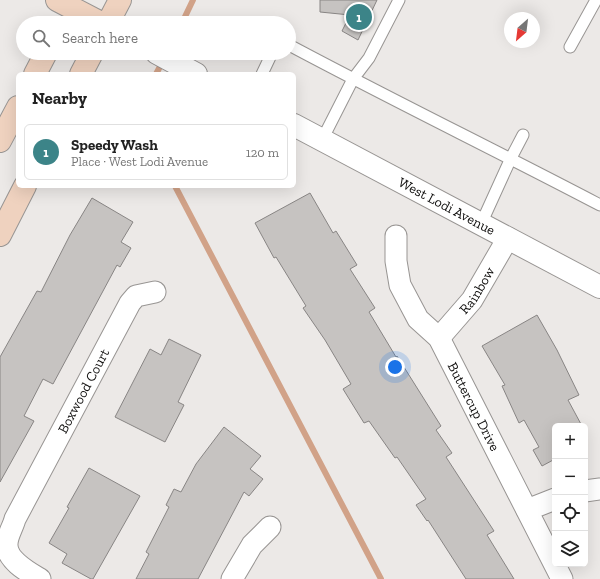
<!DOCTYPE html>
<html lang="en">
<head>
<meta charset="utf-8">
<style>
  body { margin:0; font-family:"Zilla Slab",serif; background:#f6f6f6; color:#222 }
  .controls { position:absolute; right:12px; bottom:12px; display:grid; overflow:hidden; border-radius:6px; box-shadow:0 4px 16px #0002 }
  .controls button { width:36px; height:36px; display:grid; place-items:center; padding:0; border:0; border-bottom:1px solid #e0e0e0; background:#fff; color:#222; font:20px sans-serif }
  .compass { position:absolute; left:504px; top:12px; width:36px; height:36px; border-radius:50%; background:#fff; box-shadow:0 4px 16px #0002; rotate:208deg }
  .you { position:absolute; left:395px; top:367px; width:14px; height:14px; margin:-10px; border:3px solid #fff; border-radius:50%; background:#1a73e8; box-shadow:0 0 0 6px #1a73e833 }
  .badge { display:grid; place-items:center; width:26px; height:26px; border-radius:50%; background:#3c8488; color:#fff; font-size:13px; font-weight:700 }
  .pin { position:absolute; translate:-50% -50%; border:2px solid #fff; box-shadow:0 1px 4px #0006 }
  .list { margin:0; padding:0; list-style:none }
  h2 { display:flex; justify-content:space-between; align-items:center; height:52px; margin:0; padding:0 16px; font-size:17px }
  h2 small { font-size:13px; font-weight:400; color:#767676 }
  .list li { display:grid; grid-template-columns:26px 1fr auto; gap:12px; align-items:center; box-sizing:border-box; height:56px; margin:0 8px 8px; padding:0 8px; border:1px solid #e0e0e0; border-radius:6px }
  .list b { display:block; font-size:15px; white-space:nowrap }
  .list p { margin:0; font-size:13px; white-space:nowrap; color:#767676 }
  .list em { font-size:13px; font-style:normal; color:#767676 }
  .icon { flex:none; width:22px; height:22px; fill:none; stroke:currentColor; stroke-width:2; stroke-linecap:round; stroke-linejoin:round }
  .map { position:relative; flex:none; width:600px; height:579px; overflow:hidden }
  .search { position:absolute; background:#fff; box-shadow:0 4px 16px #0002; left:16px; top:16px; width:280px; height:44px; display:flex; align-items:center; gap:10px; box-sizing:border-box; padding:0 14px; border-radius:22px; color:#767676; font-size:15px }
  .panel { position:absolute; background:#fff; box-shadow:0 4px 16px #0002; left:16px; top:72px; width:280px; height:116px; border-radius:6px }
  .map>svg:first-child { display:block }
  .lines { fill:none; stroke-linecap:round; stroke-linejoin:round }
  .stream { stroke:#d1a288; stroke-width:6 }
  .building { fill:#c6c3c1; stroke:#888584 }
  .service-casing { stroke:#989593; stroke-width:13 }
  .minor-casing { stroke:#989593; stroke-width:23 }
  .tertiary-casing { stroke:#989593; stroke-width:24 }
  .secondary-casing { stroke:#989593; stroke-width:24 }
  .service { stroke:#fff; stroke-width:11 }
  .minor { stroke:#fff; stroke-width:21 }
  .tertiary { stroke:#fff; stroke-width:22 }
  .secondary { stroke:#efd2bf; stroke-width:22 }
  .labels { text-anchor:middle; stroke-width:3.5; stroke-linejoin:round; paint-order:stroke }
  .street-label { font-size:14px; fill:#0f0e0d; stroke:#fff }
</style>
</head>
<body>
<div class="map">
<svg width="600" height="579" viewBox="0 0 600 579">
  <rect width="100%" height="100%" fill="#ece9e7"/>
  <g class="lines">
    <path class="stream" d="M182,23L193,0
      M156,74L163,61
      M175,186L381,579"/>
  </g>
  <path class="building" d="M320,0H377L358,40L342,31L350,15L320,12Z
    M310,193L333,233L336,231L357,265L350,269L375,308L369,312L396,357L397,356L441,426L436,430L452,453L446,457L494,531L487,535L514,579H466L428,520L427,521L416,505L426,499L397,457L395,458L369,421L364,423L343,389L351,384L325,340L303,308L306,306L276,257L274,258L255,223Z
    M92,198L133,222L121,242L131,248L120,267L117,265L53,384L43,379L24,416L34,421L0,482V357L37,291L41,292L70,235Z
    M537,315L557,350L579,395L568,400L582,426H555V459L542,466L533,450L539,447L524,420L519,423L502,386L505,385L482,346Z
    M169,339L201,355L178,402L184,405L165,442L115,417L150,349L161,355Z
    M224,427L261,456L250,469L263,479L249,496L244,492L198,579H136L149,554L146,552L169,507L166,505L174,489L181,492L196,464Z
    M89,468L140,496L93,579H91L62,563L67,554L49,543L69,508L67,507Z"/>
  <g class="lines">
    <defs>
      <path id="service" d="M289,45C392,100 497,151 600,205
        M570,47L596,0
        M262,74L272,53
        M322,140L353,79L369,58L399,0
        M481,224L511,158L523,135"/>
      <g id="minor">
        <path id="s1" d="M396,236V261L400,285L418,319L439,338L562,579"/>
        <path id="s2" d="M439,338L472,300L508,238"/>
        <path d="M585,491L600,489"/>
        <path d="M527,510L555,499"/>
        <path id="s3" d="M40,579C28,572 6,560 7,544C7,536 13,527 15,519L130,303L136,296L155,292"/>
        <path d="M232,579L252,545L270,527"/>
      </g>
      <g id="tertiary">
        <path d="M157,53L196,74"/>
        <path id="s4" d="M294,125L600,287"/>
      </g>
      <path id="secondary" d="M57,0L101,23
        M108,23L120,0
        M35,74L46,53
        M81,74L92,53
        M0,141L18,107
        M0,235L25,186"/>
    </defs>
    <use href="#service" class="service-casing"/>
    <use href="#minor" class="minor-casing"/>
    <use href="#tertiary" class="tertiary-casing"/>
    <use href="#secondary" class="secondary-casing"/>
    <use href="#service" class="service"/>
    <use href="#minor" class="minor"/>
    <use href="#tertiary" class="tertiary"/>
    <use href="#secondary" class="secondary"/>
  </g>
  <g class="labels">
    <g class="street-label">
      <text dy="5" stroke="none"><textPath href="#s4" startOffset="173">West Lodi Avenue</textPath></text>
      <text dy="5" stroke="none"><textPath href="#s2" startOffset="61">Rainbow</textPath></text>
      <text dy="5" stroke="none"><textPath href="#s3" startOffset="222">Boxwood Court</textPath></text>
      <text dy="5" stroke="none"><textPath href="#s1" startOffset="193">Buttercup Drive</textPath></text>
    </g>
  </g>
</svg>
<div class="controls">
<button>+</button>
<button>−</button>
<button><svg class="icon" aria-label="locate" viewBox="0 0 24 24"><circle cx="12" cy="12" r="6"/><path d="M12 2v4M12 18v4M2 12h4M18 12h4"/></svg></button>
<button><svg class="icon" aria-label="layers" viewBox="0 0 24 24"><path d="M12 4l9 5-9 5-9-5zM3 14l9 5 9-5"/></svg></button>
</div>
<svg class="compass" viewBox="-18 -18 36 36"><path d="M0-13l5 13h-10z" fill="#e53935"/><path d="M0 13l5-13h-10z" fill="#767676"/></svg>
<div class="you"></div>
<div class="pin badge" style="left:359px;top:17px">1</div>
<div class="search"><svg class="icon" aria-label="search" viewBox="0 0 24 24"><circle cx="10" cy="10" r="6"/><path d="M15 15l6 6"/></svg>Search here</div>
<section class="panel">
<h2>Nearby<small></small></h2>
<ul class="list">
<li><span class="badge">1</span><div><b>Speedy Wash</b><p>Place · West Lodi Avenue</p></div><em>120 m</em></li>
</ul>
</section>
</div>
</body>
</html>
